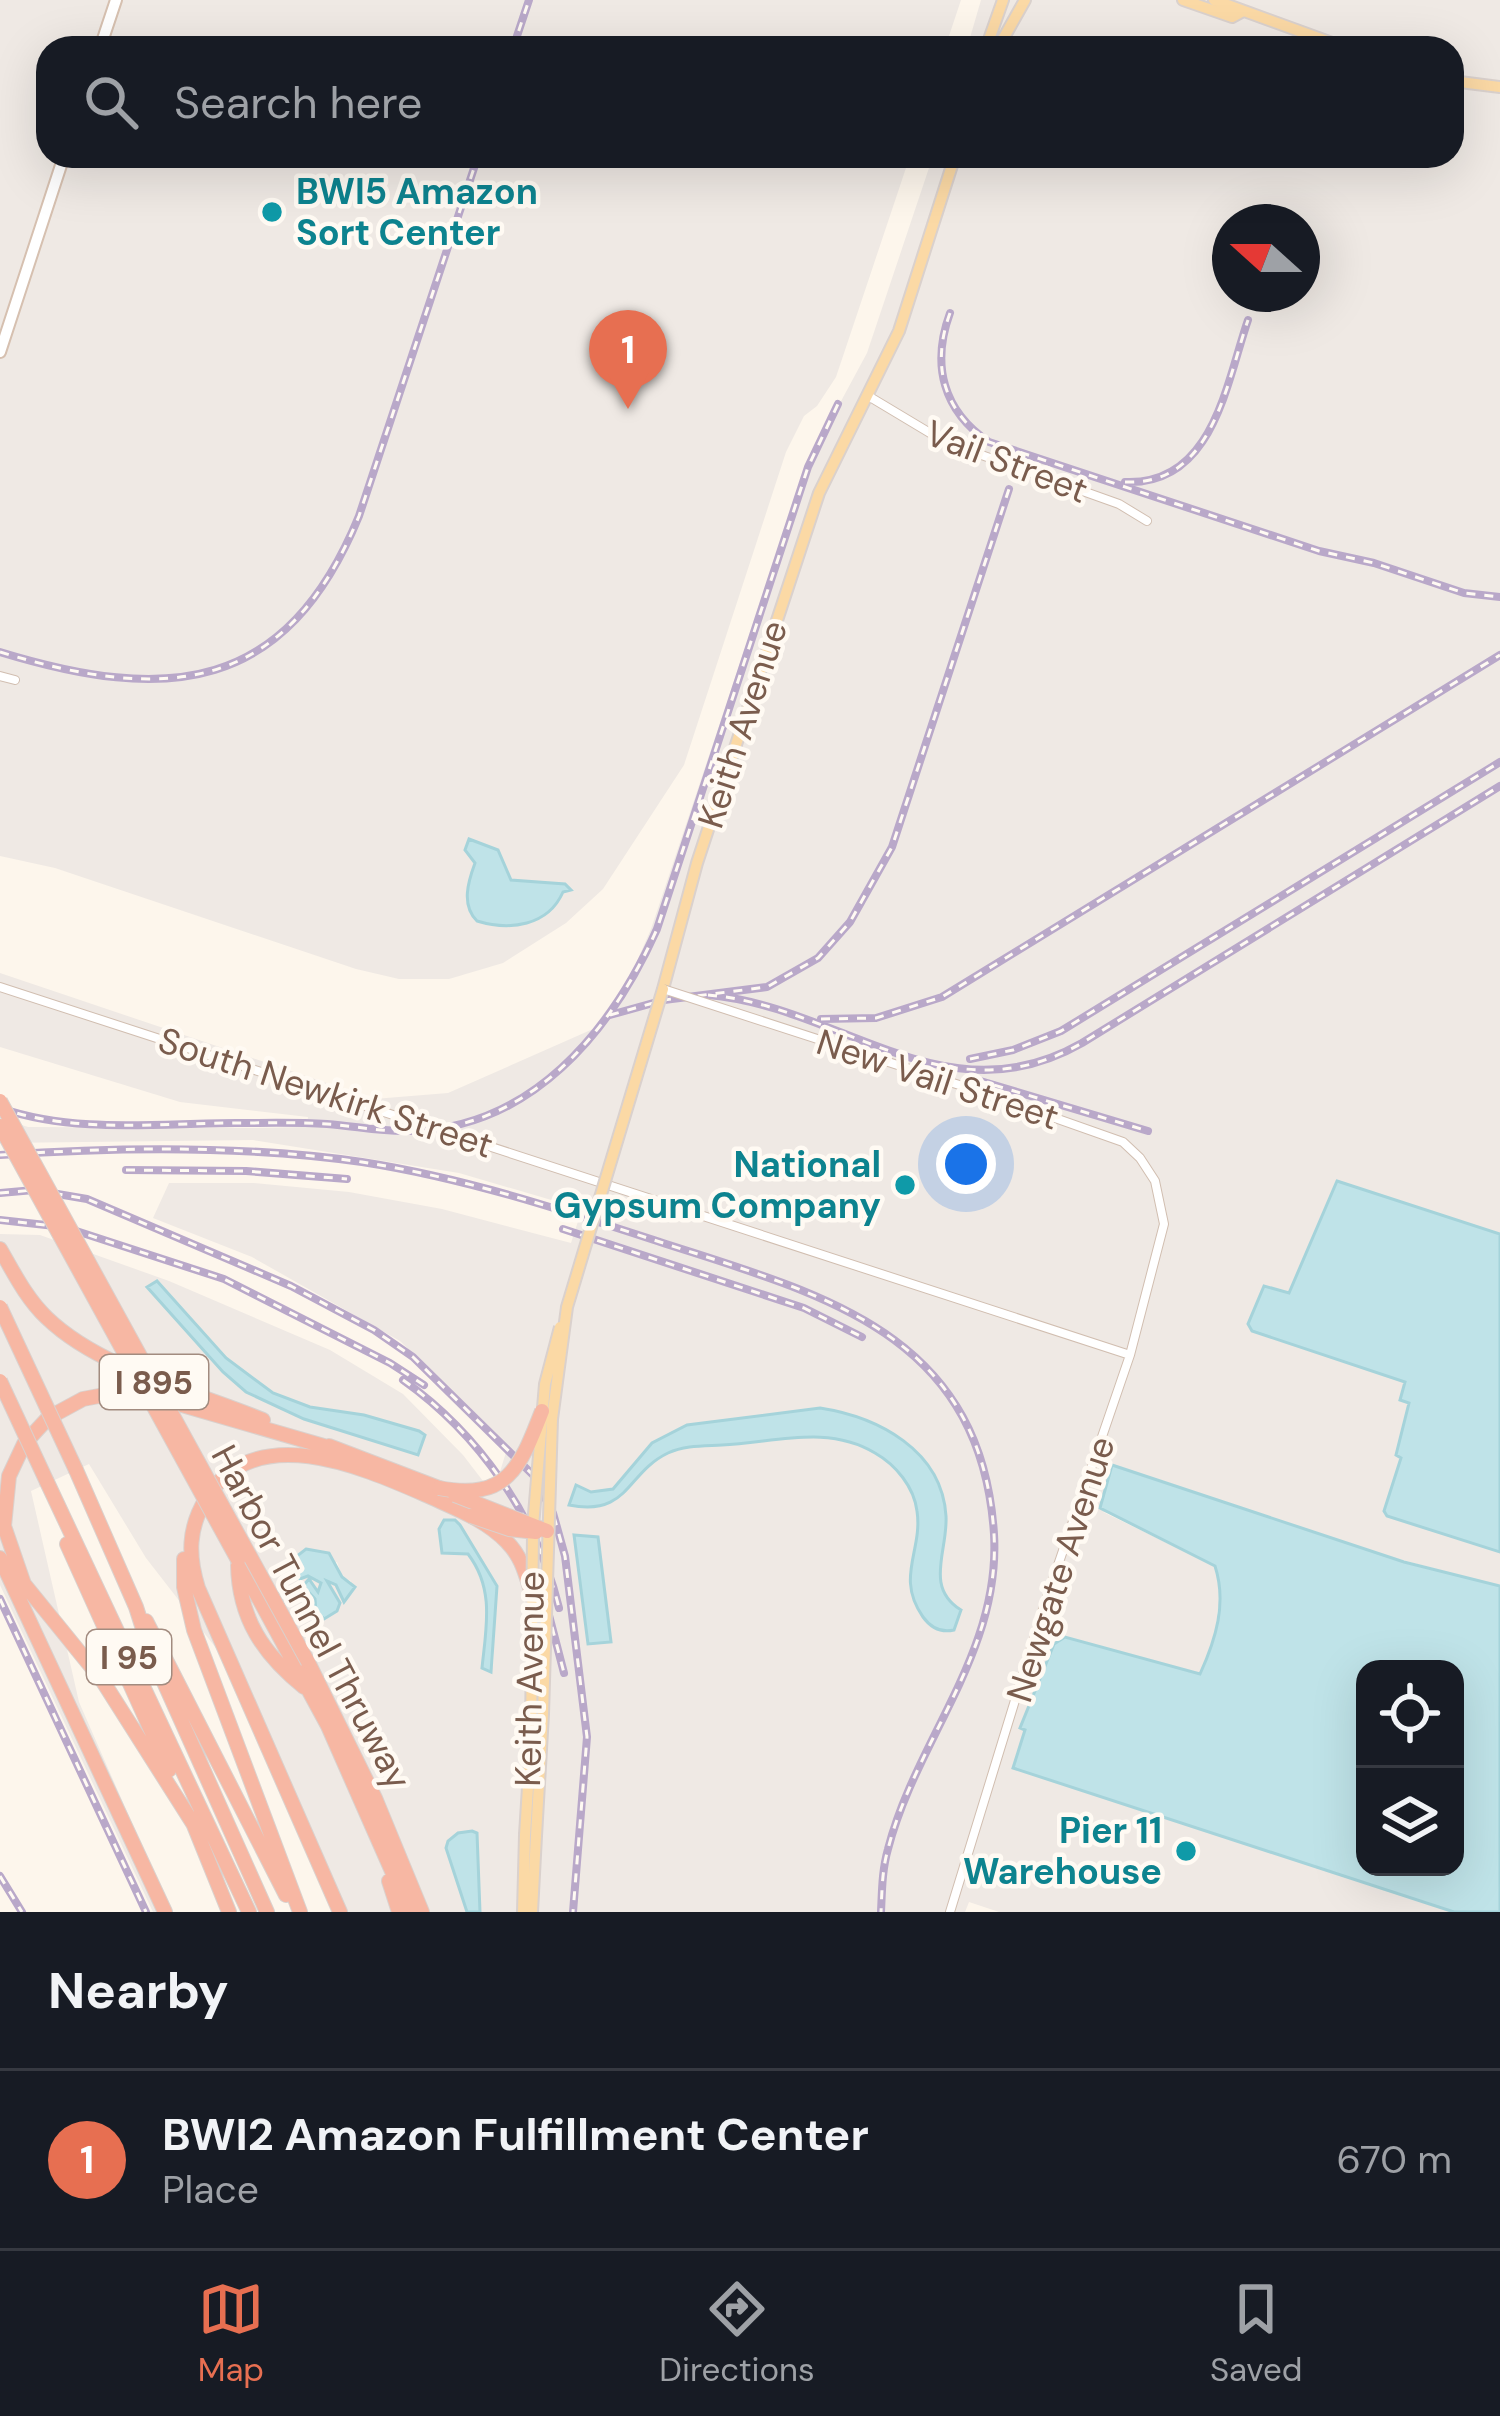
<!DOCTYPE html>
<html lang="en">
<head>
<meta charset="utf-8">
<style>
  body { margin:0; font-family:"DM Sans",sans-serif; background:#242831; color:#f1f3f6 }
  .controls { position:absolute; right:36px; bottom:36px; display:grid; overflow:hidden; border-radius:24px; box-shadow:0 12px 48px #0002 }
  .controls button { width:108px; height:108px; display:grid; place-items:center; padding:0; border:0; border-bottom:3px solid #363941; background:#171b24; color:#f1f3f6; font:60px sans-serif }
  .compass { position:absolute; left:1212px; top:204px; width:108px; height:108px; border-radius:50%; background:#171b24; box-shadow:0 12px 48px #0002; rotate:291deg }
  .you { position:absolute; left:966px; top:1164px; width:42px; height:42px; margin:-30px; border:9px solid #fff; border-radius:50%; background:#1a73e8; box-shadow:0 0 0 18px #1a73e833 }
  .badge { display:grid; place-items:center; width:78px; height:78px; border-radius:50%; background:#e76f51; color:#fff; font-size:39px; font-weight:700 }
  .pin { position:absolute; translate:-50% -99px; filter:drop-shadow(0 3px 6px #0008) }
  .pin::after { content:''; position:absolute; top:63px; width:42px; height:36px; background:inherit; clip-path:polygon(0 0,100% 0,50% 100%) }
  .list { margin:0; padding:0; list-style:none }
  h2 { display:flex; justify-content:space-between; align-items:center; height:156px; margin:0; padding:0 48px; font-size:51px }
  h2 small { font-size:39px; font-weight:400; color:#9ea1a6 }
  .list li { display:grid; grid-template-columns:78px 1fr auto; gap:36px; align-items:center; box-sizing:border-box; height:180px; padding:0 48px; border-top:3px solid #363941 }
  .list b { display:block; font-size:45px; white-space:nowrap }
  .list p { margin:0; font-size:39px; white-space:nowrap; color:#9ea1a6 }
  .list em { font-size:39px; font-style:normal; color:#9ea1a6 }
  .icon { flex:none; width:66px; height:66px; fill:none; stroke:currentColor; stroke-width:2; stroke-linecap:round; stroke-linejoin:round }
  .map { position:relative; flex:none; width:1500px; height:1912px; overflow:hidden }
  .search { position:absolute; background:#171b24; box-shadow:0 12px 48px #0002; left:36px; right:36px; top:36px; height:132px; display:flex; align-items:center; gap:30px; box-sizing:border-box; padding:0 42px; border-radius:36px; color:#9ea1a6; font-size:45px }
  .sheet { height:336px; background:#171b24 }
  nav { display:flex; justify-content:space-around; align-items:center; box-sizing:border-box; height:168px; border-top:3px solid #363941; background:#171b24; font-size:33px; color:#9ea1a6 }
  nav a { display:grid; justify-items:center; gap:6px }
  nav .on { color:#e76f51 }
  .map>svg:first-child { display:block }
  .industrial { fill:#efe9e4; fill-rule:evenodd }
  .water { fill:#bfe3e8; stroke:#a5d3da; stroke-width:3; fill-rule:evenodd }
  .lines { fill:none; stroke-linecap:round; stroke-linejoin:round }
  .minor-casing { stroke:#d1beb0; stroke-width:10 }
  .secondary-casing { stroke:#d6c0b0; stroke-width:14 }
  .primary-casing { stroke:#dad1cd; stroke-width:14 }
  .motorway-casing { stroke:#dad1cd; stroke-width:16 }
  .minor { stroke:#fff; stroke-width:8 }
  .secondary { stroke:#fff; stroke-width:10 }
  .primary { stroke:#fbd9a5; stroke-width:10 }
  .motorway { stroke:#f7b7a3; stroke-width:14 }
  .rail-casing { stroke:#b9a8c9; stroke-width:8 }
  .rail { stroke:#fffaf3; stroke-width:3; stroke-dasharray:9; stroke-linecap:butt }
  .minor-bridge-casing { stroke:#d1beb0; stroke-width:10; stroke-linecap:butt }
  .primary-bridge-casing { stroke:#dad1cd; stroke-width:14; stroke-linecap:butt }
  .motorway-bridge-casing { stroke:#dad1cd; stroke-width:16; stroke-linecap:butt }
  .minor-bridge { stroke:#fff; stroke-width:8 }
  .primary-bridge { stroke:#fbd9a5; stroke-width:10 }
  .motorway-bridge { stroke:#f7b7a3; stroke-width:14 }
  .culture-dot { fill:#0f9aa8; stroke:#fffaf3; stroke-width:4.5 }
  .labels { text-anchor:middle; stroke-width:9; stroke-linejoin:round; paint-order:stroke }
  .shield { fill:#fffaf3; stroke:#a28b7f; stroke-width:3 }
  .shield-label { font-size:33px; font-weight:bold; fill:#7a5c4d }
  .culture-label { font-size:36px; font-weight:bold; fill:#0d838f; stroke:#fffaf3; text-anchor:end }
  .street-label { font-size:36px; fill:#7a5c4d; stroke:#fffaf3 }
</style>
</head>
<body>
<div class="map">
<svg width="1500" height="1912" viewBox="0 0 1500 1912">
  <rect width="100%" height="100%" fill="#fdf6ec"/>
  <path class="industrial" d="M0,0H961L945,48H48V156H910L836,377L817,406L804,416L786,452L684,765L603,889L566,923L503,963L449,979H399L356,969L55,868L0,856Z
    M981,0H1500V1234L1338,1181L1289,1294L1263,1286L1248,1324L1252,1331L1406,1382L1408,1410L1396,1454L1401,1457L1388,1516L1500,1552V1586L1350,1546L1103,1512L1215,1566L1223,1591L1217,1613L1219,1629L1200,1674L1065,1637L1054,1643L1013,1767L1454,1912H999L969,1902L965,1912H480L477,1833L446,1848L467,1912H346L219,1652L146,1558L89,1464L31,1491L79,1702L171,1912H153L0,1585V1234L40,1235L169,1281L330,1350L403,1394L463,1455L493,1494L508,1446L400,1341L252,1257L153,1218L169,1183H253L349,1192L442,1209L571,1243L582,1209L459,1173L253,1140L0,1143V1118L28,1127L257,1128L307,1127L308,1117L180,1102L0,1047V973L374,1099L448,1093L593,1029L630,977L651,929L806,466L867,353L933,156H1452V48H967ZM1230,222H1302V294H1230ZM460,1525L496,1586L493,1668L486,1593L472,1558L465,1553ZM337,1562L342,1577L351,1581L342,1594L330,1580L325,1581L315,1600L303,1585L318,1594L321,1583L307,1576Z"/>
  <path class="water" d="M469,839L498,850L511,880L565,884L571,890L563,892C548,926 510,931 477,921C461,905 468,882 475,863L465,850Z
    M1337,1181L1500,1234V1552L1387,1516L1384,1511L1401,1458L1396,1455L1409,1403L1400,1400L1405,1382L1252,1331L1248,1324L1264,1286L1289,1293Z
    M157,1281L226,1358L273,1393L310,1407L364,1415L419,1431L425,1435L418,1455L304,1419L246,1392L223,1372L147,1287Z
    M820,1408C878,1417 942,1450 946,1516C948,1551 924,1587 961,1610L954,1630C941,1633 931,1628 923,1617C895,1577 923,1551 917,1511C914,1487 896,1465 875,1453C827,1424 774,1443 722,1445C704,1446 685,1445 668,1453C626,1473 629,1517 569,1505L576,1485L591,1492L613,1489L652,1443L687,1425Z
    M1112,1465L1404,1562L1500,1586V1912H1454L1013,1768L1025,1730L1020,1728L1054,1644L1065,1637L1200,1674C1216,1639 1227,1603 1215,1566L1100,1508ZM1365,1669H1455V1867H1365Z
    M444,1520H455L460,1525L497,1586L491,1672L482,1668C486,1628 495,1589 468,1554L442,1553L439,1529Z
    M574,1535L598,1537L611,1642L588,1644Z
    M306,1549L329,1553L342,1577L355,1587L344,1602L336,1585L327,1581L340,1603L337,1611L324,1619L316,1612L315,1599L303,1586L309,1579L318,1592L321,1583L308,1576L300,1579L294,1572L297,1556Z
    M472,1831L477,1833L480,1912H467L446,1848L448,1841L458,1833Z"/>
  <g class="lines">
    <defs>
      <path id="minor" d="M870,397L945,442L1119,504L1147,521
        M0,676L15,680
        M0,987L1130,1355
        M950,1912L1044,1606L1130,1355L1164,1224L1155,1181L1140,1158L1123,1142L987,1094"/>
      <path id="secondary" d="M100,48L116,0
        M0,352L64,156"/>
      <path id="primary" d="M1183,0L1232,17L1243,11
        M1214,0L1346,48
        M986,48L1003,0
        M998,48L1025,0
        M1452,81L1500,87
        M663,989L697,863L819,493L899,331L955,156
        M523,1912L525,1835
        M532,1912L536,1836"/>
      <path id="motorway" d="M0,1249C14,1273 26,1298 47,1318C100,1369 195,1392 263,1420
        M329,1446L439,1488
        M76,1470L136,1607L150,1651L267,1912
        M47,1482L249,1912
        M67,1544L169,1770
        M0,1558L165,1912
        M184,1559V1587L194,1630L300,1912
        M238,1560L328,1726L410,1912
        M238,1565C239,1618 263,1654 304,1687
        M146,1621L286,1895
        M308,1662L375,1798L422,1912
        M191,1818L229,1912
        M194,1825L102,1680L24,1584L4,1526L9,1476L24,1444L48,1418L83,1399L120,1392L158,1398L334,1449
        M389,1881L399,1912
        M340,1912L198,1588C188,1556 188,1528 206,1499C254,1419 362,1467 426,1495C454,1508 485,1519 507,1542C521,1556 525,1572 531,1591"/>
    </defs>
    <use href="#minor" class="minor-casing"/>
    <use href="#secondary" class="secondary-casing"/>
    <use href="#primary" class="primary-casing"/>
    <use href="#motorway" class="motorway-casing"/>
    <use href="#minor" class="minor"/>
    <use href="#secondary" class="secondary"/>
    <use href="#primary" class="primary"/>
    <use href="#motorway" class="motorway"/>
    <defs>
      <path id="rail" d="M513,48L529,0
        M950,313C931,365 943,411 989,442L1319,551L1374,563L1464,593L1500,597
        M1125,482C1213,486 1226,384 1248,320
        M0,652C167,703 286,694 359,516L478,156
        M708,995C841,1006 946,1121 1082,1043L1500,786
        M610,1015L664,1000L767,987L818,958L850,922L892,847L1009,489
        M821,1019L876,1018L942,997L1500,655
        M970,1059L1013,1050L1061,1031L1500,762
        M977,1080L1148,1131
        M0,1108C76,1134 157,1123 236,1123C266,1123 297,1122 327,1124C355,1126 382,1132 409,1131C531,1129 611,1032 657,929L808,467L838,404
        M0,1155C119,1147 244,1145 362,1162C465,1178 562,1210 660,1242C820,1294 981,1331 994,1534C1001,1653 916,1740 888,1849C882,1870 882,1891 881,1912
        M126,1170L246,1171L347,1179
        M0,1193L34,1190L87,1199L291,1286L374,1330L413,1357L533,1475L553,1513L565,1556L587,1737L573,1912
        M0,1220L64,1227L224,1279L390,1363L424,1385
        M563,1229L804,1308L862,1337
        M403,1380C479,1434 537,1517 559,1608
        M543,1592L564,1673
        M0,1599L146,1912
        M0,1876L22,1912"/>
    </defs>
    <use href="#rail" class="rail-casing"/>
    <use href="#rail" class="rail"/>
    <defs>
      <path id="minor-bridge" d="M663,989L987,1094"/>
      <path id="primary-bridge" d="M533,1526L545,1384L560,1327
        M525,1835L531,1739L533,1532
        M536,1836L543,1714L552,1419L567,1307L663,989"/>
      <path id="motorway-bridge" d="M0,1101L308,1662
        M0,1126L238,1560
        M0,1307L76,1470
        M0,1381L47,1482
        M439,1488C507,1501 520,1468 542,1411
        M455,1495L547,1531
        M471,1516L509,1529L536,1532"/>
    </defs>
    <use href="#minor-bridge" class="minor-bridge-casing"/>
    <use href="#primary-bridge" class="primary-bridge-casing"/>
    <use href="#motorway-bridge" class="motorway-bridge-casing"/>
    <use href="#minor-bridge" class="minor-bridge"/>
    <use href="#primary-bridge" class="primary-bridge"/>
    <use href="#motorway-bridge" class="motorway-bridge"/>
  </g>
  <g class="culture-dot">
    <circle cx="272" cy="212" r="12"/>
    <circle cx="905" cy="1185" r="12"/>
    <circle cx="1186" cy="1851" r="12"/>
  </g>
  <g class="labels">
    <g class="shield">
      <rect x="100" y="1355" width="108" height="54" rx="9"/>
      <rect x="87" y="1630" width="84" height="54" rx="9"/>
    </g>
    <g class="shield-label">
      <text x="154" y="1394">I 895</text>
      <text x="129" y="1669">I 95</text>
    </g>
    <g class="culture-label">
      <text x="296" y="204" text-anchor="start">BWI5 Amazon<tspan x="296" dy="41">Sort Center</tspan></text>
      <text x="881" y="1177">National<tspan x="881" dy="41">Gypsum Company</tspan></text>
      <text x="1162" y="1843">Pier 11<tspan x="1162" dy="41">Warehouse</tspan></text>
    </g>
    <g class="street-label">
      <text transform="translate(1007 461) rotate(21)" y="13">Vail Street</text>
      <text transform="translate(742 724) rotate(-72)" y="13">Keith Avenue</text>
      <text transform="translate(938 1079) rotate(18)" y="13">New Vail Street</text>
      <text transform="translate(326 1092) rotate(18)" y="13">South Newkirk Street</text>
      <text transform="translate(1060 1569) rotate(-72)" y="13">Newgate Avenue</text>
      <text transform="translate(312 1617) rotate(62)" y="13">Harbor Tunnel Thruway</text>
      <text transform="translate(529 1679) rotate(-89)" y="13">Keith Avenue</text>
    </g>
  </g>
</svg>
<div class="controls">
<button><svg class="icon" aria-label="locate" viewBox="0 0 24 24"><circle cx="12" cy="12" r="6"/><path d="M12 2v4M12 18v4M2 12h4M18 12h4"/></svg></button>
<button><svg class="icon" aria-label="layers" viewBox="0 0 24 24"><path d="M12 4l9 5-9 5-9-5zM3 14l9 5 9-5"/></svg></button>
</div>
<svg class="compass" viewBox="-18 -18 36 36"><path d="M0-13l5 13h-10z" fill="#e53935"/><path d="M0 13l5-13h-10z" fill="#9ea1a6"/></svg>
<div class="you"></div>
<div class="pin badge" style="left:628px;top:409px">1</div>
<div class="search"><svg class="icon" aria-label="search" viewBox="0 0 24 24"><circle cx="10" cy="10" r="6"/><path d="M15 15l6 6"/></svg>Search here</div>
</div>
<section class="sheet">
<h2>Nearby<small></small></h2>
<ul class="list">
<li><span class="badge">1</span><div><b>BWI2 Amazon Fulfillment Center</b><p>Place</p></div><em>670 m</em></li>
</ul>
</section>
<nav>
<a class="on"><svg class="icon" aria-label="map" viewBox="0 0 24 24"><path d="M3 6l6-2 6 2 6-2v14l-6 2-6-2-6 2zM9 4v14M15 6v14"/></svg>Map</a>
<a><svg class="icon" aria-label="directions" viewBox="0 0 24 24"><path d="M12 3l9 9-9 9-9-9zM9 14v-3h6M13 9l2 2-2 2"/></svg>Directions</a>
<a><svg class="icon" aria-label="saved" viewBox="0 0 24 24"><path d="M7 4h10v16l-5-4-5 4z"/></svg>Saved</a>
</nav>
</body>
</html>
